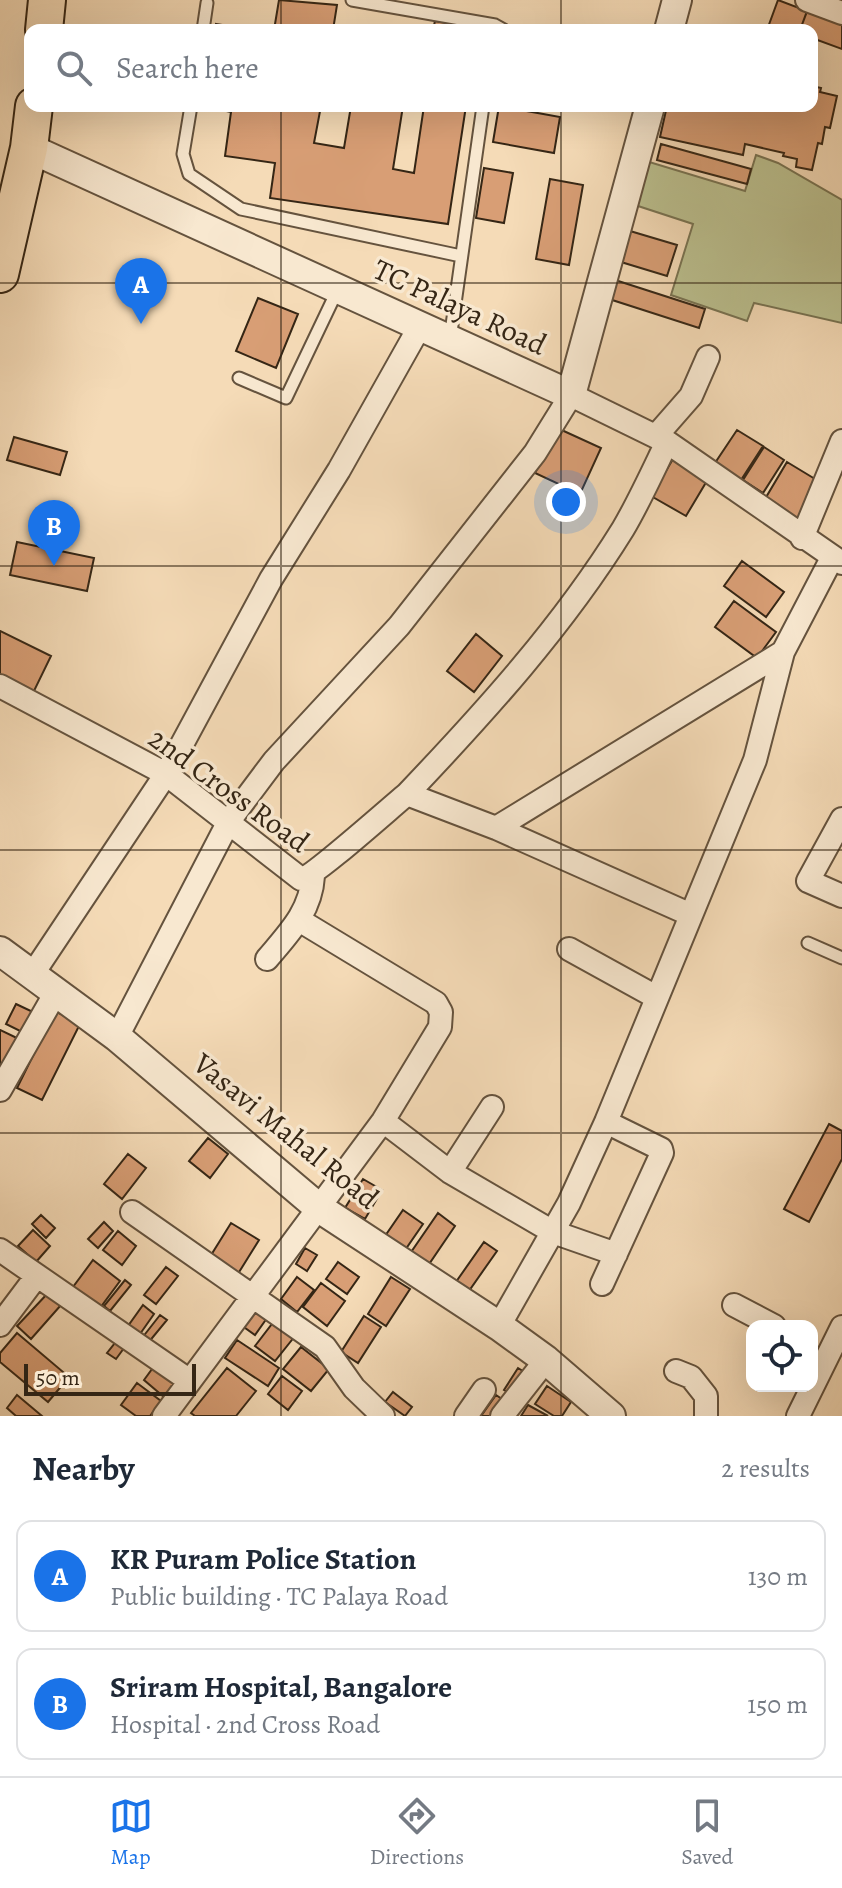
<!DOCTYPE html>
<html lang="en">
<head>
<meta charset="utf-8">
<style>
  body { margin:0; font-family:Alegreya,serif; background:#f6f6f7; color:#1f2937 }
  .controls { position:absolute; right:24px; bottom:24px; display:grid; overflow:hidden; border-radius:16px; box-shadow:0 8px 32px #0002 }
  .controls button { width:72px; height:72px; display:grid; place-items:center; padding:0; border:0; border-bottom:2px solid #e0e1e3; background:#fff; color:#1f2937; font:40px sans-serif }
  .scale { position:absolute; left:24px; bottom:20px; width:172px; box-sizing:border-box; padding-left:8px; border:4px solid #352615; border-top:0; font-size:22px; line-height:28px; white-space:nowrap; color:#352615; -webkit-text-stroke:6px #f8e8d0; paint-order:stroke }
  .you { position:absolute; left:566px; top:502px; width:28px; height:28px; margin:-20px; border:6px solid #fff; border-radius:50%; background:#1a73e8; box-shadow:0 0 0 12px #1a73e833 }
  .badge { display:grid; place-items:center; width:52px; height:52px; border-radius:50%; background:#1a73e8; color:#fff; font-size:26px; font-weight:700 }
  .pin { position:absolute; translate:-50% -66px; filter:drop-shadow(0 2px 4px #0008) }
  .pin::after { content:''; position:absolute; top:42px; width:28px; height:24px; background:inherit; clip-path:polygon(0 0,100% 0,50% 100%) }
  .list { margin:0; padding:0; list-style:none }
  h2 { display:flex; justify-content:space-between; align-items:center; height:104px; margin:0; padding:0 32px; font-size:34px }
  h2 small { font-size:26px; font-weight:400; color:#747a83 }
  .list li { display:grid; grid-template-columns:52px 1fr auto; gap:24px; align-items:center; box-sizing:border-box; height:112px; margin:0 16px 16px; padding:0 16px; border:2px solid #e0e1e3; border-radius:16px }
  .list b { display:block; font-size:30px; white-space:nowrap }
  .list p { margin:0; font-size:26px; white-space:nowrap; color:#747a83 }
  .list em { font-size:26px; font-style:normal; color:#747a83 }
  .icon { flex:none; width:44px; height:44px; fill:none; stroke:currentColor; stroke-width:2; stroke-linecap:round; stroke-linejoin:round }
  .map { position:relative; flex:none; width:842px; height:1416px; overflow:hidden }
  .search { position:absolute; background:#fff; box-shadow:0 8px 32px #0002; left:24px; right:24px; top:24px; height:88px; display:flex; align-items:center; gap:20px; box-sizing:border-box; padding:0 28px; border-radius:16px; color:#747a83; font-size:30px }
  .sheet { height:360px; background:#fff }
  nav { display:flex; justify-content:space-around; align-items:center; box-sizing:border-box; height:112px; border-top:2px solid #e0e1e3; background:#fff; font-size:22px; color:#747a83 }
  nav a { display:grid; justify-items:center; gap:4px }
  nav .on { color:#1a73e8 }
  .map>svg:first-child { display:block }
  .green { fill:#bbc08f; stroke:#787352; stroke-width:2 }
  .building { fill:#d89e75; stroke:#352615; stroke-width:2 }
  .lines { fill:none; stroke-linecap:round; stroke-linejoin:round }
  .service-casing { stroke:#65533e; stroke-width:15 }
  .minor-casing { stroke:#65533e; stroke-width:26 }
  .tertiary-casing { stroke:#65533e; stroke-width:32 }
  .trunk-casing { stroke:#352615; stroke-width:40 }
  .service { stroke:#f8e8d0; stroke-width:11 }
  .minor { stroke:#f8e8d0; stroke-width:22 }
  .tertiary { stroke:#f8e8d0; stroke-width:28 }
  .trunk { stroke:#f5dbb7; stroke-width:36 }
  .grid { fill:none; stroke:#352615; stroke-width:2; stroke-opacity:0.55 }
  .labels { text-anchor:middle; stroke-width:7; stroke-linejoin:round; paint-order:stroke }
  .street-label { font-size:30px; fill:#352615; stroke:#f8e8d0 }
</style>
</head>
<body>
<div class="map">
<svg width="842" height="1416" viewBox="0 0 842 1416">
  <rect width="100%" height="100%" fill="#f5dbb7"/>
  <filter id="stains"><feTurbulence type="fractalNoise" baseFrequency=".0025" numOctaves="4"/><feColorMatrix values="0 0 0 0 .2 0 0 0 0 .09 0 0 0 0 .02 0 0 0 .5 -.17"/></filter>
  <radialGradient id="worn" r=".72"><stop offset=".6" stop-color="#630" stop-opacity="0"/><stop offset="1" stop-color="#630" stop-opacity=".3"/></radialGradient>
  <path class="green" d="M756,155L778,163L842,200V323L754,303L747,321L671,295L693,224L635,205L646,161L745,191Z"/>
  <path class="building" d="M279,0L337,5L333,30H274Z
    M778,0L807,11L800,30H767Z
    M808,9L842,22V49L812,38V30H800Z
    M435,21L478,28V30H433Z
    M216,24L254,30H215Z
    M812,86L821,88L820,92L837,96L830,128L825,127L822,144L818,143L812,170L796,167L797,159L783,156L784,153L745,144L743,155L660,137L667,106H812Z
    M203,106H321L314,143L344,148L351,106H403L393,169L414,173L424,106H466L448,224L270,198L275,163L225,156L231,112Z
    M499,106L560,117L554,153L493,142Z
    M661,144L751,169L747,184L657,160Z
    M484,168L513,173L504,223L476,218Z
    M550,179L583,185L569,265L536,259Z
    M630,231L677,245L667,276L621,262Z
    M612,279L705,309L699,328L606,298Z
    M258,298L298,314L276,368L236,351Z
    M555,427L601,448L580,494L535,473Z
    M737,430L763,446L741,480L715,463Z
    M14,437L67,452L60,475L7,460Z
    M764,447L784,460L763,493L743,480Z
    M673,459L708,479L686,516L651,496Z
    M787,462L820,482L798,519L765,499Z
    M17,542L94,558L87,591L10,575Z
    M742,561L784,592L766,617L724,586Z
    M734,601L776,632L757,658L715,627Z
    M0,631L51,656L33,693L0,677Z
    M476,634L502,656L474,692L447,671Z
    M16,1004L33,1012L24,1033L6,1024Z
    M55,1011L80,1024L42,1100L17,1088Z
    M0,1030L19,1039L4,1068L0,1066Z
    M829,1124L842,1131V1159L809,1222L784,1209Z
    M208,1138L228,1154L210,1178L189,1161Z
    M128,1154L146,1168L122,1199L104,1184Z
    M363,1179L382,1190L365,1219L345,1208Z
    M403,1210L423,1224L403,1253L383,1239Z
    M438,1213L455,1226L425,1270L407,1258Z
    M41,1215L55,1228L46,1238L32,1224Z
    M104,1222L113,1231L98,1248L88,1239Z
    M231,1223L259,1240L236,1277L208,1260Z
    M33,1230L50,1246L36,1262L18,1246Z
    M118,1231L136,1246L122,1265L103,1250Z
    M484,1242L497,1251L464,1298L451,1289Z
    M305,1248L317,1255L307,1271L296,1264Z
    M93,1260L120,1281L97,1312L70,1291Z
    M338,1262L359,1277L347,1294L326,1279Z
    M166,1267L178,1276L156,1304L144,1295Z
    M297,1277L314,1290L297,1312L281,1299Z
    M391,1277L410,1289L386,1326L368,1314Z
    M125,1280L131,1285L110,1311L104,1306Z
    M321,1283L345,1301L327,1326L303,1307Z
    M48,1293L61,1305L31,1339L17,1326Z
    M143,1305L154,1314L140,1334L128,1326Z
    M253,1308L267,1318L255,1335L241,1325Z
    M160,1315L167,1320L148,1343L142,1338Z
    M364,1316L381,1327L358,1363L341,1352Z
    M275,1320L295,1336L275,1361L255,1346Z
    M17,1333L69,1377L48,1402L0,1362V1353Z
    M119,1338L127,1344L116,1359L107,1353Z
    M237,1340L279,1368L268,1386L225,1358Z
    M301,1347L329,1369L311,1391L283,1369Z
    M155,1365L176,1381L164,1397L144,1380Z
    M227,1368L256,1391L236,1416H195L191,1413Z
    M518,1368L539,1381L526,1403L504,1390Z
    M282,1376L302,1391L288,1410L268,1394Z
    M137,1383L161,1401L150,1416H136L121,1405Z
    M547,1386L571,1402L562,1416H554L535,1404Z
    M393,1392L412,1407L405,1416L385,1402Z
    M17,1395L42,1416H16L7,1408Z
    M496,1395L518,1410L514,1416H481Z
    M528,1405L548,1416H521Z"/>
  <g class="lines">
    <defs>
      <path id="service" d="M352,0L495,25L504,30
        M203,30L207,3
        M191,106L183,154L189,174L241,209L461,256
        M450,339L483,106
        M239,378L286,398L338,289
        M808,943L842,958"/>
      <path id="minor" d="M807,0L842,13
        M656,436L691,396L708,357
        M802,538L842,441
        M0,686L166,774L301,879C313,877 390,808 407,794L496,828L783,652
        M407,794C485,712 563,626 623,529C639,502 653,471 667,442
        M842,819L808,881L842,896
        M496,828L689,914
        M569,949L656,997
        M267,959C289,933 311,911 313,876
        M32,975L166,774L271,579L339,470L420,326
        M117,1037L229,821L274,761L399,626L535,453L571,395L667,442L842,563
        M0,1090L55,994
        M383,1121L450,1172L553,1232L616,1254
        M450,1172L492,1107
        M132,1212L325,1347L354,1388L383,1416
        M0,1250L190,1381
        M602,1284L662,1153L661,1149L606,1122
        M734,1305L774,1326
        M0,1325L36,1277
        M499,1326L569,1203L606,1122L755,760L783,652L832,558
        M676,1371L691,1377L706,1396V1416
        M164,1416L383,1121L440,1027L441,1012L436,1003L299,920
        M466,1416L484,1390
        M502,1416L546,1360
        M798,1416L842,1327"/>
      <path id="tertiary" d="M669,30L677,0
        M29,148L571,395L650,106
        M0,951L117,1037L319,1208L499,1326L546,1360L611,1416"/>
      <path id="trunk" d="M44,30L47,0
        M0,274L29,148L34,106"/>
    </defs>
    <use href="#service" class="service-casing"/>
    <use href="#minor" class="minor-casing"/>
    <use href="#tertiary" class="tertiary-casing"/>
    <use href="#trunk" class="trunk-casing"/>
    <use href="#service" class="service"/>
    <use href="#minor" class="minor"/>
    <use href="#tertiary" class="tertiary"/>
    <use href="#trunk" class="trunk"/>
  </g>
  <path class="grid" d="M281,0V30M561,0V30M281,106V1416M561,106V1416M0,283H842M0,566H842M0,850H842M0,1133H842"/>
  <g class="labels">
    <g class="street-label">
      <text transform="translate(460 307) rotate(25)" y="10">TC Palaya Road</text>
      <text transform="translate(229 790) rotate(36)" y="10">2nd Cross Road</text>
      <text transform="translate(286 1131) rotate(39)" y="10">Vasavi Mahal Road</text>
    </g>
  </g>
  <rect width="100%" height="100%" filter="url(#stains)"/>
  <rect width="100%" height="100%" fill="url(#worn)"/>
</svg>
<div class="controls">
<button><svg class="icon" aria-label="locate" viewBox="0 0 24 24"><circle cx="12" cy="12" r="6"/><path d="M12 2v4M12 18v4M2 12h4M18 12h4"/></svg></button>
</div>
<div class="scale">50 m</div>
<div class="you"></div>
<div class="pin badge" style="left:141px;top:324px">A</div>
<div class="pin badge" style="left:54px;top:566px">B</div>
<div class="search"><svg class="icon" aria-label="search" viewBox="0 0 24 24"><circle cx="10" cy="10" r="6"/><path d="M15 15l6 6"/></svg>Search here</div>
</div>
<section class="sheet">
<h2>Nearby<small>2 results</small></h2>
<ul class="list">
<li><span class="badge">A</span><div><b>KR Puram Police Station</b><p>Public building · TC Palaya Road</p></div><em>130 m</em></li>
<li><span class="badge">B</span><div><b>Sriram Hospital, Bangalore</b><p>Hospital · 2nd Cross Road</p></div><em>150 m</em></li>
</ul>
</section>
<nav>
<a class="on"><svg class="icon" aria-label="map" viewBox="0 0 24 24"><path d="M3 6l6-2 6 2 6-2v14l-6 2-6-2-6 2zM9 4v14M15 6v14"/></svg>Map</a>
<a><svg class="icon" aria-label="directions" viewBox="0 0 24 24"><path d="M12 3l9 9-9 9-9-9zM9 14v-3h6M13 9l2 2-2 2"/></svg>Directions</a>
<a><svg class="icon" aria-label="saved" viewBox="0 0 24 24"><path d="M7 4h10v16l-5-4-5 4z"/></svg>Saved</a>
</nav>
</body>
</html>
